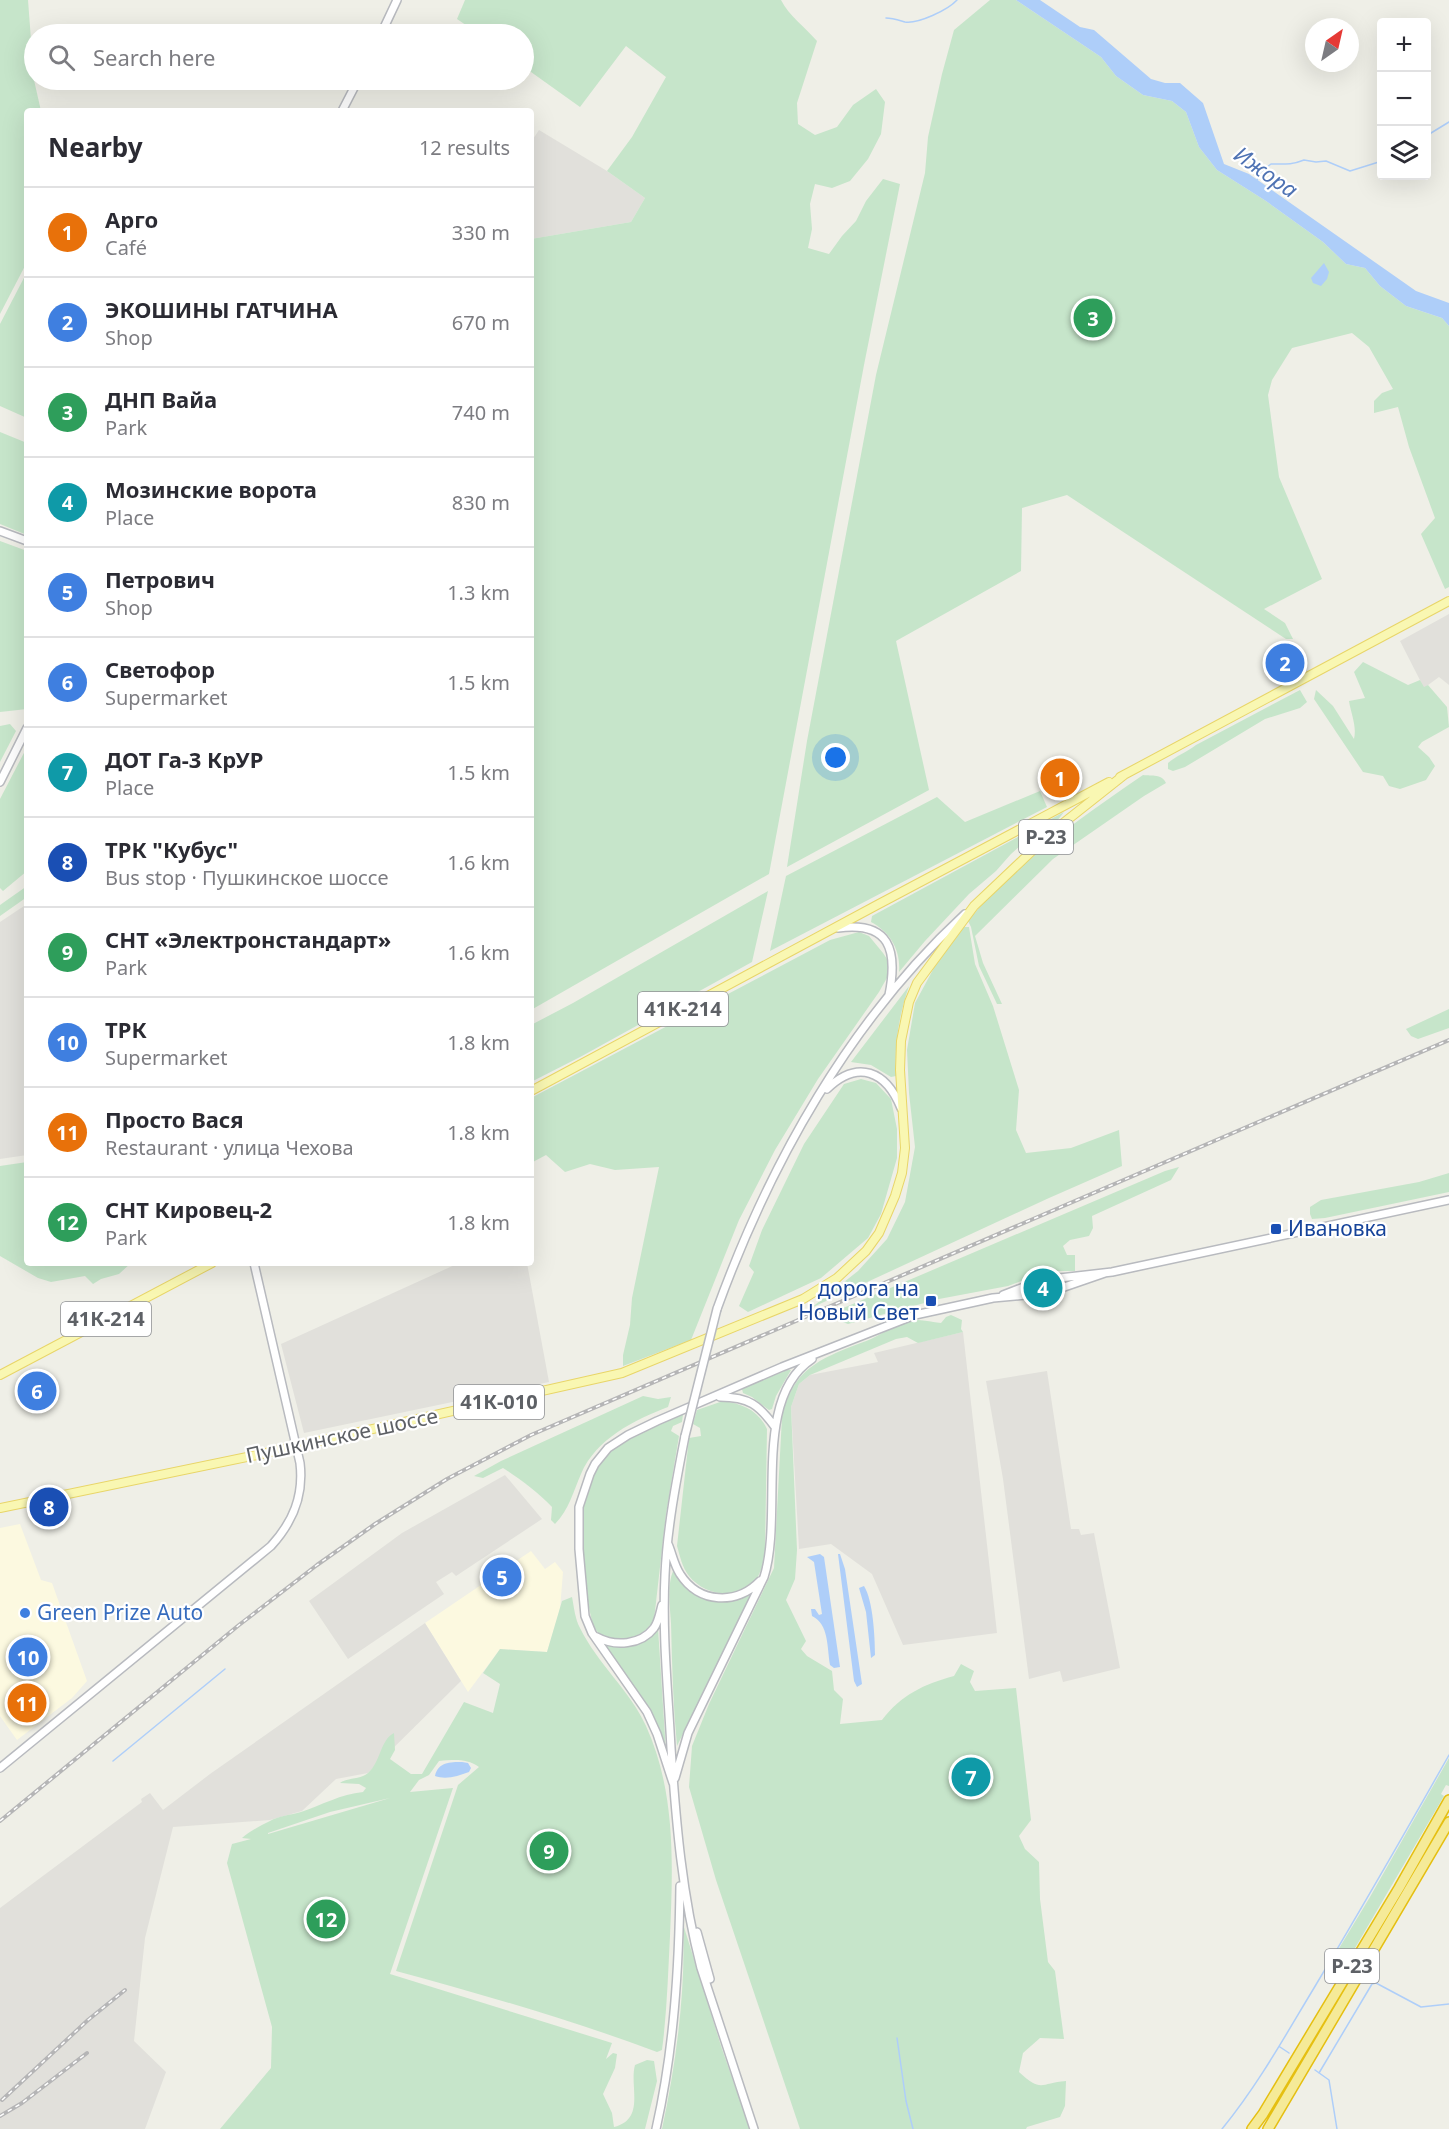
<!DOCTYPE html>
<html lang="en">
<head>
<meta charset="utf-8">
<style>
  body { margin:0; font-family:"Noto Sans",sans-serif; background:#f7f7f7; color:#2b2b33 }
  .controls { position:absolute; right:18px; top:18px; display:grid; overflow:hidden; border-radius:6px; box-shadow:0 6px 24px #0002 }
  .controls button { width:54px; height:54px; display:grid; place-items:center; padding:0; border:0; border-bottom:2px solid #e1e1e2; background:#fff; color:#2b2b33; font:30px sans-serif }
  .compass { position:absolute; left:1305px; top:18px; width:54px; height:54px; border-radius:50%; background:#fff; box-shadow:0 6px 24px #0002; rotate:34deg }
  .you { position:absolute; left:836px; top:758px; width:21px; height:21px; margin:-15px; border:4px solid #fff; border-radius:50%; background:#1a73e8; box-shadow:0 0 0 9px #1a73e833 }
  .badge { display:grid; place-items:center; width:39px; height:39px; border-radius:50%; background:#db2777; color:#fff; font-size:20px; font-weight:700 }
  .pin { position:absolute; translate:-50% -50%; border:3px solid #fff; box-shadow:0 2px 6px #0006 }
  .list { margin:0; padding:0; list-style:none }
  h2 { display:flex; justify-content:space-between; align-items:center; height:78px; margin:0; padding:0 24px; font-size:26px }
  h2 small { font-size:20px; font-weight:400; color:#7c7c81 }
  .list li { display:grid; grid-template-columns:39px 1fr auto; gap:18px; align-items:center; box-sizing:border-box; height:90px; padding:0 24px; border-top:2px solid #e1e1e2 }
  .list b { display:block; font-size:22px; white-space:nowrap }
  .list p { margin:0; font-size:20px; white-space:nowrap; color:#7c7c81 }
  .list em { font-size:20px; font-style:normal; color:#7c7c81 }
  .icon { flex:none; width:33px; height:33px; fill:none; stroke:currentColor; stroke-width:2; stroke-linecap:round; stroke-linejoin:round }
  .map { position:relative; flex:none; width:1449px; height:2129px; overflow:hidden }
  .search { position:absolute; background:#fff; box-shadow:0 6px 24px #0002; left:24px; top:24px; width:510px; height:66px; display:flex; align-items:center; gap:15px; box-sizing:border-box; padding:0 21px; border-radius:33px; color:#7c7c81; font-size:22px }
  .panel { position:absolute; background:#fff; box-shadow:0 6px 24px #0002; left:24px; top:108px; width:510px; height:1158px; border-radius:6px }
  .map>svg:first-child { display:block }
  .commercial { fill:#fcf9e0 }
  .industrial { fill:#e1e0db }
  .green { fill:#c6e5ca; fill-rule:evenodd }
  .water { fill:#aecef9 }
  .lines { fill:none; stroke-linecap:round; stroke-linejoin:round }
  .stream { stroke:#aecef9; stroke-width:1.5 }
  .secondary-casing { stroke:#b8babf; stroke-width:10 }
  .primary-casing { stroke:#e8d568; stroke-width:10 }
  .highway-casing { stroke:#e5bf11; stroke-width:12 }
  .secondary { stroke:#fff; stroke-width:7 }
  .primary { stroke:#f9f7b2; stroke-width:8 }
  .highway { stroke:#f5ea98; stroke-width:9 }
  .rail-casing { stroke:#b5b5b6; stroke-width:4 }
  .rail { stroke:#fff; stroke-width:1.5; stroke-dasharray:4.5; stroke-linecap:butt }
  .secondary-bridge-casing { stroke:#b8babf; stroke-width:10; stroke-linecap:butt }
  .secondary-bridge { stroke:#fff; stroke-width:7 }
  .transit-dot { fill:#1a4fb4; stroke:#fff; stroke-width:2 }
  .shop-dot { fill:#3f7fe0; stroke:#fff; stroke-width:2 }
  .labels { text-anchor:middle; stroke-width:4.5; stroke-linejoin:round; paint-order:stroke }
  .shield { fill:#fff; stroke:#8e9094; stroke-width:1.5 }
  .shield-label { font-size:20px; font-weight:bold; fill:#5e6166 }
  .transit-label { font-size:21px; fill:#164399; stroke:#fff; text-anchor:start }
  .street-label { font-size:21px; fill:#5e6166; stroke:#fff }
  .shop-label { font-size:21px; fill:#366cbe; stroke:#fff; text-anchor:start }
  .water-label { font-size:22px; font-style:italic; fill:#4e72b3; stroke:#fff }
</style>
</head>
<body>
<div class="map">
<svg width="1449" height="2129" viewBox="0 0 1449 2129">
  <rect width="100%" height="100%" fill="#efefe7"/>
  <path class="commercial" d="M20,1524L41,1580L52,1583L87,1681L72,1698L17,1740L0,1716V1528Z
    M531,1551L545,1569L555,1562L563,1572L560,1609L547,1652L500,1649L468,1692L425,1623Z"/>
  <path class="industrial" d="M539,130L607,171L645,198L631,222L531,239V142Z
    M1449,614V685L1439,677L1424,688L1400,641Z
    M27,904V1155L0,1159V922Z
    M459,1263H527L549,1382L304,1433L281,1344Z
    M963,1332L997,1633L903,1645L872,1574L831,1544L799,1549L791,1407L799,1384L810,1375L878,1362L874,1353Z
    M1047,1371L1071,1529H1079L1081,1535L1094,1533L1120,1668L1063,1682L1060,1671L1029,1679L1003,1479L986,1381Z
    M505,1475L542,1519L456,1576L452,1572L436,1582L444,1594L348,1659L309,1601L402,1533Z
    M425,1623L461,1681L368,1773L336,1779L302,1811L270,1820L173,1827L145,1938L134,2041L166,2072L145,2129H0V1908L142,1802L141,1799L150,1793L163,1810L210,1774Z"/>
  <path class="green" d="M0,0H28L34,80L41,111H27V262L0,314Z
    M465,0H781C789,16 805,27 817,41L797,103L798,124L815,135L837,127L853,105L876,89L885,102L881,134L868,159L850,181L832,188L815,184L810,204L812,229L808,248L829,254L842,236L856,221L866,201L883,179L900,184L864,365L769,874L531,1010V239L631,222L645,198L607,171L632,137L666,77L626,46L580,107L524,67V34H479L457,19Z
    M990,0H1016L1101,57L1116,76L1143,95L1172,101L1186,112L1199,147L1217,170L1266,201L1323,242L1346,264L1365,268L1380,286L1406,306L1442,318L1449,326V587L1445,589L1421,534L1435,518L1409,447L1398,407L1374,413V401L1382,393L1393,389L1369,347L1352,333L1292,348L1272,380L1268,395L1279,477L1322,579L1264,609L1285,623L1293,639H1286L1067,495L1022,508L1021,571L896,641L929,790L787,867L807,741L876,375L925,173L928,137L942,74L954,30Z
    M27,272V418L0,406V324Z
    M0,432L27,443V535L0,524Z
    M0,541L27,551V709L0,712Z
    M1363,662L1408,685L1420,680L1424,687L1428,685L1447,707L1449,727L1422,742L1418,747L1429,757L1435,766L1426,780L1400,789L1389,786L1383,776L1363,772L1314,699L1316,690L1333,706L1354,739C1357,726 1351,714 1349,701L1365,698L1354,672Z
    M1300,690L1307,702L1300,708L1265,719L1185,767L1173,771L1168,769V763C1176,756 1187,752 1196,745Z
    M10,724L16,731L0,762V726Z
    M27,747V871L3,891L0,888V799Z
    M1143,775C1152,776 1162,774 1166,783L1144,796L1053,859L975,936L983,963L1002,1004H997L979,966L971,927L968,921C1016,863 1080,818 1143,775Z
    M1040,791L1047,807L770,951L786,876L937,797L965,822Z
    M1064,812L1057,821L1028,839L1011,854L996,871L969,894L925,941L899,972C901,950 890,932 871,922L872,916Z
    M27,886V897L0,916V905Z
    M768,891L752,962L582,1056L531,1082V1025L573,1003Z
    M964,927H969L975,964L993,1006L1019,1090L1016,1130L1026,1153L1071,1148L1119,1130L1122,1166L1049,1198L811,1308L858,1271L887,1239L905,1202L915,1147L909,1093L907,1050L915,1003L935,966Z
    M859,932L869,936L883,953L889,962L888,976L879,992L818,1079L775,1150L739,1220L691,1340L623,1366V1355L630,1325L632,1298L659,1167L615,1170L590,1164L565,1172L546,1155L531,1163V1098L830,940Z
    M909,986C899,1016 894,1044 896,1076L891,1077L871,1065L851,1062Z
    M1449,1009V1028L1418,1039L1411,1036L1406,1029Z
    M861,1079L876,1083L891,1099L897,1129V1158L881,1214L868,1238L821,1278L748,1312L739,1306L754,1272L749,1266L762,1230L804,1144L844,1084Z
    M27,1162V1263H131L119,1274L101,1279L93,1284L85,1276L51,1282L38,1278L0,1256V1166Z
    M1179,1167L1171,1180L1092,1216L1093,1228L1089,1236L1070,1240L1063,1246L1067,1255H1075V1271H1047L1008,1286L939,1299L848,1324L837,1320L841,1309L1165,1171Z
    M1449,1173V1192L1325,1218L1312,1219L1310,1214V1207L1321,1200L1419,1182Z
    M951,1315L962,1320L961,1329L963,1332L918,1343L907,1337L896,1339L810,1375L799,1384L791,1407L797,1550L795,1579L786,1600L806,1641L801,1649L807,1656L832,1671L834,1690L843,1699L840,1724L882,1720C901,1695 924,1684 954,1676L961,1664L974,1671L970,1682L975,1691L1016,1688L1031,1820L1019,1836L1025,1849L1039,1862L1040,1899L1048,1962L1055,1971L1064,2039L1040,2038L1023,2053L1019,2072C1042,2093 1040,2083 1066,2081L1065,2106L1060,2117L1027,2127L1026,2129H800L716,1880L689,1787L692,1746L709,1704L774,1568L782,1417C794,1364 826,1357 871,1339C883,1333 896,1325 909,1321C920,1318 930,1322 941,1323L946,1317Z
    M787,1370H791L776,1396L772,1409L769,1410L752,1397L743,1393L742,1389L744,1387Z
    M643,1396L658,1399L671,1397L668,1407C634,1420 596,1439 581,1474C573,1492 569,1510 555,1524L551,1520L552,1507C538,1492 520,1479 503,1468L483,1478L474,1476L501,1461Z
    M723,1401C743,1404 758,1410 767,1429L765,1551C763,1562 762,1573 754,1582C737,1601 704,1595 689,1576C682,1567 680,1556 677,1546L689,1438L701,1436L700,1428L693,1424L697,1410Z
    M683,1414L682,1422L673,1426L671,1431L679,1436L666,1514L654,1620C646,1632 635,1640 620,1640C611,1640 601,1638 596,1630C585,1614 580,1523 584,1503C586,1487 593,1470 603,1457C617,1439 662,1423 683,1414Z
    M673,1571C698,1601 714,1605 751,1595L677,1746C673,1705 672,1664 671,1623C670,1608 667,1585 673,1571Z
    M572,1597C574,1607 575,1619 580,1628C597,1663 631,1692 646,1726C676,1792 673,1865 670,1936C668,1974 667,2012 662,2050L657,2052C572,2020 484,1995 396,1971L458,1785L479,1767C466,1758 454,1760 439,1761L429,1775L419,1780L410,1792L453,1788L390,1974L612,2043L606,2059L613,2053L617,2054L615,2068L603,2094L612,2113L614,2127C646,2119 629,2086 635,2065L647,2060L654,2061L657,2081L645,2129H220L271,2068L272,2027L227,1863L232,1844L251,1839L242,1838C250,1831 260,1826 270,1821C278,1816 291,1815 301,1812C322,1805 341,1794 363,1792L366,1788L359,1784L340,1783C348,1777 360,1780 368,1773C381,1762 380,1740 394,1733L395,1750L390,1759L411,1774H422L464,1702L493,1713L500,1684L483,1673L500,1649L547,1652L562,1601ZM390,1798L268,1834V1833L330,1812Z
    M658,1628L666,1752C653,1712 629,1679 605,1645C626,1649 643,1645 658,1628Z
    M1449,1758V1786L1446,1785L1441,1794L1444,1796L1341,1972L1329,1965L1370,1897Z
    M683,1924L722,2049L750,2129H662C676,2064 686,1991 683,1924Z"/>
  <path class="water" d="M1016,0H1040L1080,27L1094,30L1151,79L1165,83H1180L1203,103L1224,164L1249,174L1416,291L1449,303V326L1442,318L1406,306L1380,286L1365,268L1346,264L1323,242L1266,201L1217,170L1199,147L1186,112L1172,101L1143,95L1116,76L1101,57Z
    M1324,263L1329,272L1327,279L1321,286L1313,283L1311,278Z
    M820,1554L824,1557L840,1667L834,1668L830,1665C827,1647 829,1624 812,1616L811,1609H815L819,1615L822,1614L814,1562L807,1557Z
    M838,1554H840L845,1569L862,1684L857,1687L854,1681Z
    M864,1586C873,1600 875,1637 875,1655L871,1658L866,1612L859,1588Z
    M462,1762L468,1763L471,1768L469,1772C458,1776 446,1780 435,1776C438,1762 450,1762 462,1762Z"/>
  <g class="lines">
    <path class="stream" d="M886,18C892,18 898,20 905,22C918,24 948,10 957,0
      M1426,140L1431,133L1449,122
      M1257,180L1261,171L1266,170L1267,167L1271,164C1284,164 1292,165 1304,160L1316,162L1326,161L1350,171L1382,161
      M113,1761L225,1669
      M897,2038L906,2101L913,2129
      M1280,2047L1289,2053
      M1315,2070L1329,2080L1337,2129
      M1319,2073L1372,1984L1376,1983L1421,2007L1449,2004
      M1222,2129C1258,2085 1285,2036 1314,1988C1360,1911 1405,1833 1449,1755"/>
    <defs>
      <path id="secondary" d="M381,34L397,0
        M342,111L358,80
        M0,531L27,541
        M0,782L27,728
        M838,928C890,921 898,950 889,995
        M827,1089C858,1059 886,1071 901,1108
        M1003,1295L1042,1280L1112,1272L1449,1200
        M717,1309C770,1163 850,1020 965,914
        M720,1397C749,1397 759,1405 775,1427
        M685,1436C676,1482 667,1529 665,1575C662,1633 668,1691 671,1748C676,1822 682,1895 701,1968L754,2129
        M668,1544C672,1553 674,1565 680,1574C699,1604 737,1605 760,1581
        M597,1637C615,1647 641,1645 654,1628C659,1621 660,1612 662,1605
        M0,1768L271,1546C293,1522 304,1496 300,1463L254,1263
        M675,1778L688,1733L764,1577C784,1514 751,1399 812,1359
        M673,1783L657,1734L647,1712L592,1633L585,1616L579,1549V1507L590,1474L595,1464L608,1448L628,1435L657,1421L782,1367L915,1315L993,1298L1047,1293L1105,1273
        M697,1932L710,1979
        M656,2129C674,2049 679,1968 680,1886"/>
      <path id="primary" d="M1120,777L1449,601
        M531,1091L877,905L1109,782
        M0,1375L212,1263
        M0,1508L257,1455L622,1373L803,1299L837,1278L866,1251L879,1233L895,1196L902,1173L905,1148L900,1070L901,1041L909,1002L917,983L974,906L1052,832L1124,775"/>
      <path id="highway" d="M1252,2129L1263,2114L1399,1888L1449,1800
        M1268,2129L1449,1822"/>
    </defs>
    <use href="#secondary" class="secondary-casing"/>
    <use href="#primary" class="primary-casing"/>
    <use href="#highway" class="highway-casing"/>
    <use href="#secondary" class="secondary"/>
    <use href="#primary" class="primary"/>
    <use href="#highway" class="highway"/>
    <defs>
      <path id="rail" d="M0,1821L239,1625L317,1565L375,1524L447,1479L531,1435L1449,1040
        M2,2100L88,2020L125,1990
        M0,2116L22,2103L87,2053"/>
    </defs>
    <use href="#rail" class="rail-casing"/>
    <use href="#rail" class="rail"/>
    <defs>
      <path id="secondary-bridge" d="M685,1436L717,1309"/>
    </defs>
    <use href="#secondary-bridge" class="secondary-bridge-casing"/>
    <use href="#secondary-bridge" class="secondary-bridge"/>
  </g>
  <g class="transit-dot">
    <rect x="1270" y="1223" width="12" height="12" rx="3"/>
    <rect x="925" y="1295" width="12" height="12" rx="3"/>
  </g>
  <circle class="shop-dot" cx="25" cy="1613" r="6"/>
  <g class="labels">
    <g class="shield">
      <rect x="1019" y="820" width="54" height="34" rx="4.5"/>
      <rect x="638" y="992" width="90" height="34" rx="4.5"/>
      <rect x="61" y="1302" width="90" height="34" rx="4.5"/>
      <rect x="454" y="1385" width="90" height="34" rx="4.5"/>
      <rect x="1325" y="1949" width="54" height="34" rx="4.5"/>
    </g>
    <g class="shield-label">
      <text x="1046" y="844">Р-23</text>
      <text x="683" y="1016">41К-214</text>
      <text x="106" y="1326">41К-214</text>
      <text x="499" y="1409">41К-010</text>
      <text x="1352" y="1973">Р-23</text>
    </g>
    <g class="transit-label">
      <text x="1288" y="1236">Ивановка</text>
      <text x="919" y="1296" text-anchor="end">дорога на<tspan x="919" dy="24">Новый Свет</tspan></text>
    </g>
    <g class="street-label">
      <text transform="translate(342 1436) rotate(-12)" y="7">Пушкинское шоссе</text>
    </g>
    <g class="shop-label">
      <text x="37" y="1620">Green Prize Auto</text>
    </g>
    <g class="water-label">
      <text transform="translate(1266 172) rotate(35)" y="8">Ижора</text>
    </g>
  </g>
</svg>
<div class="controls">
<button>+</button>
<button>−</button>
<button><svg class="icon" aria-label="layers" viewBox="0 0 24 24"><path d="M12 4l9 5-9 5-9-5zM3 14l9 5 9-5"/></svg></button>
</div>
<svg class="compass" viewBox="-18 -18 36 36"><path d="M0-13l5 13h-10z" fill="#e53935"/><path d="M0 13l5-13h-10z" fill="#7c7c81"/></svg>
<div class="you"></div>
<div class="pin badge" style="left:1060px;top:778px;background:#e8710a">1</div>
<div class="pin badge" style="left:1285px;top:663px;background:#3f7fe0">2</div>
<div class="pin badge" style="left:1093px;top:318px;background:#2e9e5b">3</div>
<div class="pin badge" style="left:1043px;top:1288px;background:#0f9aa8">4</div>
<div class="pin badge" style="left:502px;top:1577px;background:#3f7fe0">5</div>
<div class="pin badge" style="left:37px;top:1391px;background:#3f7fe0">6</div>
<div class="pin badge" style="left:971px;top:1777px;background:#0f9aa8">7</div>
<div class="pin badge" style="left:49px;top:1507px;background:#1a4fb4">8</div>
<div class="pin badge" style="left:549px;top:1851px;background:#2e9e5b">9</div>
<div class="pin badge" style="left:28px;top:1657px;background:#3f7fe0">10</div>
<div class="pin badge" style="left:27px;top:1703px;background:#e8710a">11</div>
<div class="pin badge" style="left:326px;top:1919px;background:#2e9e5b">12</div>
<div class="search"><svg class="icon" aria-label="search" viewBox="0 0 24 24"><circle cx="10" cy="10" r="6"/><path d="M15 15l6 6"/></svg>Search here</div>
<section class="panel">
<h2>Nearby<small>12 results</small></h2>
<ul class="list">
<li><span class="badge" style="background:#e8710a">1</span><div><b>Арго</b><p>Café</p></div><em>330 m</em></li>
<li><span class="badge" style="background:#3f7fe0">2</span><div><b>ЭКОШИНЫ ГАТЧИНА</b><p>Shop</p></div><em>670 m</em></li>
<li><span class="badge" style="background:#2e9e5b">3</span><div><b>ДНП Вайа</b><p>Park</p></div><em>740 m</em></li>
<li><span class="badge" style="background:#0f9aa8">4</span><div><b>Мозинские ворота</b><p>Place</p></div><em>830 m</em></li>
<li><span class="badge" style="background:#3f7fe0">5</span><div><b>Петрович</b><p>Shop</p></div><em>1.3 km</em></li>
<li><span class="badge" style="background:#3f7fe0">6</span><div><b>Светофор</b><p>Supermarket</p></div><em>1.5 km</em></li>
<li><span class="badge" style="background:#0f9aa8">7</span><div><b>ДОТ Га-3 КрУР</b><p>Place</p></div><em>1.5 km</em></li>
<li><span class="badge" style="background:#1a4fb4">8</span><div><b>ТРК &quot;Кубус&quot;</b><p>Bus stop · Пушкинское шоссе</p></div><em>1.6 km</em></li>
<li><span class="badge" style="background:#2e9e5b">9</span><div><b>СНТ «Электронстандарт»</b><p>Park</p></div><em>1.6 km</em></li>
<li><span class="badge" style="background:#3f7fe0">10</span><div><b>ТРК</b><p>Supermarket</p></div><em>1.8 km</em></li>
<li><span class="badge" style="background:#e8710a">11</span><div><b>Просто Вася</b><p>Restaurant · улица Чехова</p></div><em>1.8 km</em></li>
<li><span class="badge" style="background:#2e9e5b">12</span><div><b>СНТ Кировец-2</b><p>Park</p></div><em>1.8 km</em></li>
</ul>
</section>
</div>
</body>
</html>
